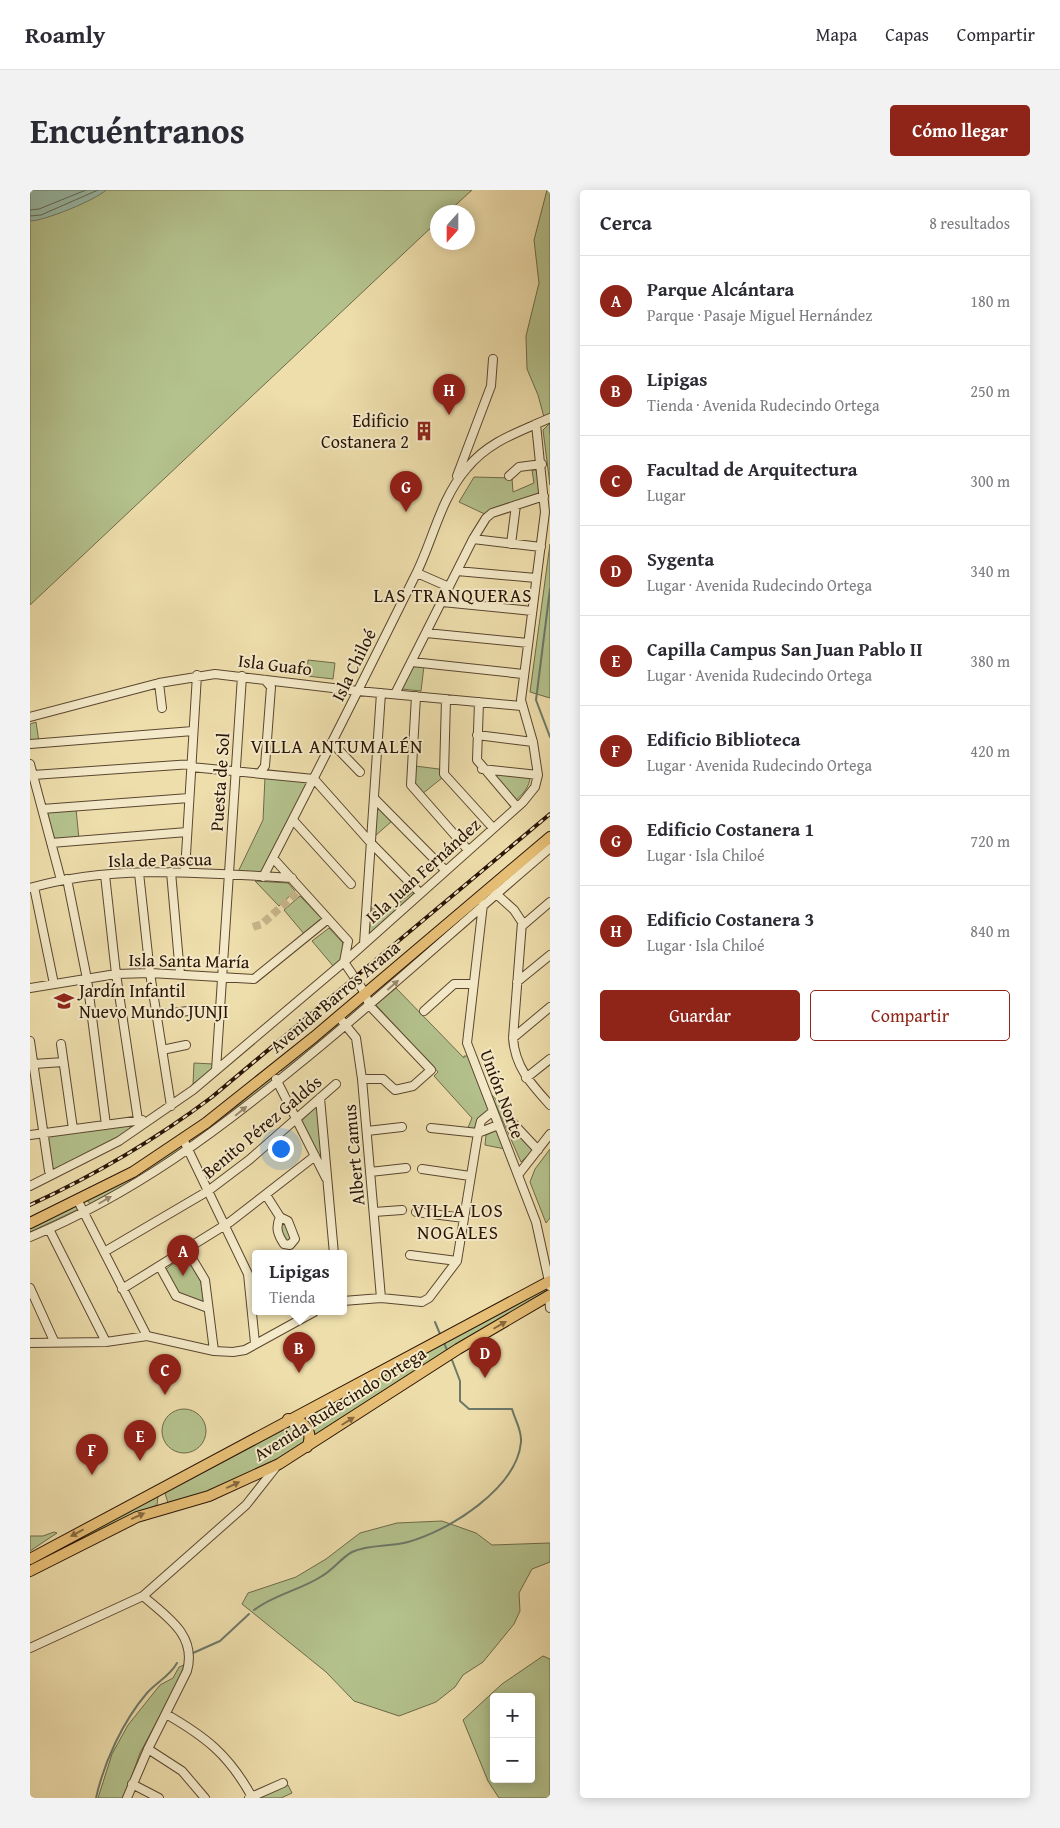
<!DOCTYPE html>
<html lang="es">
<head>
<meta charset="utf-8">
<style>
  body { margin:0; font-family:"Gentium Book Plus",serif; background:#f2f2f3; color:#2b2b33 }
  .controls { position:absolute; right:15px; bottom:15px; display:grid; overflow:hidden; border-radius:5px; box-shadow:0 2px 12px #0003 }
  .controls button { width:45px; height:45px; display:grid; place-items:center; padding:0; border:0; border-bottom:1px solid #e1e1e2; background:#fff; color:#2b2b33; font:25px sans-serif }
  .compass { position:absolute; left:400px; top:15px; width:45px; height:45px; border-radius:50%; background:#fff; box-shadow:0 2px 12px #0003; rotate:201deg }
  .you { position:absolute; left:250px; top:958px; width:18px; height:18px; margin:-12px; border:4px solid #fff; border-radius:50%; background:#1a73e8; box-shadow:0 0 0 8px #1a73e833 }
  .badge { display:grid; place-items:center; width:32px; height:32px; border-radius:50%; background:#8f2418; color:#fff; font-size:16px; font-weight:700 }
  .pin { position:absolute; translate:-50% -41px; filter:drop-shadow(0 1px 2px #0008) }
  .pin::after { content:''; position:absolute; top:26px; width:18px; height:15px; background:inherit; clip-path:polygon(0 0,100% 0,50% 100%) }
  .popup { position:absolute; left:222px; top:1060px; width:95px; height:65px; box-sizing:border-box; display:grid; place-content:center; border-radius:5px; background:#fff; filter:drop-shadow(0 1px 4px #0005); font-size:16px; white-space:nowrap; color:#7c7c81 }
  .popup b { font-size:19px; color:#2b2b33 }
  .popup::after { content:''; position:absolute; left:50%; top:100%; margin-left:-10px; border:10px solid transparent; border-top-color:#fff }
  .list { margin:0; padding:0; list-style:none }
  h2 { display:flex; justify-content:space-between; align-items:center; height:65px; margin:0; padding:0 20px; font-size:21px }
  h2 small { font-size:16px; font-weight:400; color:#7c7c81 }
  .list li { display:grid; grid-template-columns:32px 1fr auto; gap:15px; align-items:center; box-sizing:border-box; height:90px; padding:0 20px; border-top:1px solid #e1e1e2 }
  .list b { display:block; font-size:19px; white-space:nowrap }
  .list p { margin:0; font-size:16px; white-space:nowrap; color:#7c7c81 }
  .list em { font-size:16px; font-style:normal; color:#7c7c81 }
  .actions { display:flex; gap:10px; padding:15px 20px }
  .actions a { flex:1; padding:11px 0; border:1px solid #8f2418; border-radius:5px; text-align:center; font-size:18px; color:#8f2418 }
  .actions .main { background:#8f2418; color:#fff }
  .map { position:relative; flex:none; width:520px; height:1608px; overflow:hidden; border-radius:5px }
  header { display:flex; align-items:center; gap:30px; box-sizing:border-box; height:70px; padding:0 25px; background:#fff; border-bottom:1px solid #e1e1e2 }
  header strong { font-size:24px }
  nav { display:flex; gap:28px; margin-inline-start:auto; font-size:18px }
  .intro { display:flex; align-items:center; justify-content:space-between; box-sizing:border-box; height:120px; padding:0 30px }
  h1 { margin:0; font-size:35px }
  .button { padding:12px 22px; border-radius:5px; background:#8f2418; color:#fff; font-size:18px; font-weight:700 }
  main { display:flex; gap:30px; padding:0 30px }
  aside { flex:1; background:#fff; border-radius:5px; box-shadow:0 2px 12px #0003 }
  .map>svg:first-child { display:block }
  .green { fill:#b4c28d; stroke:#6e6a49; fill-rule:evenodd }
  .water { fill:#99bcaa; stroke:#6c7868 }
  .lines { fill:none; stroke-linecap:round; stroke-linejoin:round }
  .shore { stroke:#616858; stroke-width:1 }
  .stream { stroke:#6c7868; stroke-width:2 }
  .minor-tunnel { stroke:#c7b58b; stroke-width:8; stroke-dasharray:8 4; stroke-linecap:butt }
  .minor-casing { stroke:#5a462f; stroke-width:10 }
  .major-casing { stroke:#291305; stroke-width:12 }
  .minor { stroke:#f4eac9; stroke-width:8 }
  .major { stroke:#e7bf76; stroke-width:10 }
  .rail-casing { stroke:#291305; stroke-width:4 }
  .rail { stroke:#f4eac9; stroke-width:2; stroke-dasharray:5.5; stroke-linecap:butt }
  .oneway { fill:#998971 }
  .oneway2 { fill:#88693e }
  .labels { text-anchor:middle; stroke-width:4; stroke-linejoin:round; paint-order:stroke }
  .poi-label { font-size:18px; fill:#291305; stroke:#f4eac9; text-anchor:end }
  .street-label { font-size:18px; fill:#291305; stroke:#f4eac9 }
  .neighbourhood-label { font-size:19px; letter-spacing:1px; fill:#291305; stroke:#f4eac9 }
</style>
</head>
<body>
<header>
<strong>Roamly</strong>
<nav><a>Mapa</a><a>Capas</a><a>Compartir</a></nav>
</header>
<div class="intro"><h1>Encuéntranos</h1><a class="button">Cómo llegar</a></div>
<main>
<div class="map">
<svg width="520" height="1608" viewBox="0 0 520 1608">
  <rect width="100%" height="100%" fill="#eedeac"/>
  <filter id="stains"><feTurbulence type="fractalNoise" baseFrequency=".004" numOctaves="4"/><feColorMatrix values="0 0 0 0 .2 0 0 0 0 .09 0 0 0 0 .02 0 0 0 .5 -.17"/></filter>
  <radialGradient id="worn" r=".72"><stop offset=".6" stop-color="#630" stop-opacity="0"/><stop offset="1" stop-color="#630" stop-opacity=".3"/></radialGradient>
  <path class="green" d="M0,0H442L418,22H408L407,32L0,415Z
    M517,0H520V225L514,227L508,205L497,179L496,146L509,93L504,50Z
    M520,233V295L513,240Z
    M502,280H510L512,305L459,326L429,312L444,287L482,288L483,302L504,293Z
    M520,354V508L500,502Z
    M278,470L305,473L303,489L277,486Z
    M383,475L394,476L391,501L371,499Z
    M6,532L9,552L0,551V534Z
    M385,576L409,579L412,588L392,604L384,590Z
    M460,583L500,586C500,597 493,604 485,611Z
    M235,587L279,590L230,684L208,682L233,630Z
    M348,615L362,631L345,646L346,617Z
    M46,619L49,649L24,650L17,621Z
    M225,691L258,693L265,701L249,716Z
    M384,701L386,702L339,744L342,716L351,727Z
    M270,706L293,730L275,745L254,720Z
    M299,738L313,753V770L304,777L282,751Z
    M366,798L434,868V866H439L460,920L445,941L437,940L442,928L404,886L408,882L346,815Z
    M305,833L308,836L253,882L250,879Z
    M164,873L183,874V879L163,894Z
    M242,887L244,890L165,952L161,949L185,934Z
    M461,904L480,925L477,928L505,959L491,972Z
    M287,916L292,972L270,932Z
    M112,932L104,939L23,983L17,945Z
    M465,941L468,942L475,959L455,955L456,945Z
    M151,955L154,960L113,986L108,983Z
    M520,959V1028L516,1033L500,992L505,979Z
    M99,986L100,992L60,1014L57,1010Z
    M47,1015L49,1019L0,1042V1036Z
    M251,1030L258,1036L261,1051L256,1052L252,1046Z
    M155,1064L171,1092L174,1113L149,1103L135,1080Z
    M520,1095V1103L284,1251L269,1227Z
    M132 1241a22 22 0 1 1 44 0a22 22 0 1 1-44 0Z
    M263,1235L269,1236L275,1244V1252L271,1255L234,1277L187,1299L138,1313L135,1303L144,1298Z
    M128,1306L127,1315L89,1331L0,1377V1371Z
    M412,1331L446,1343L462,1355L520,1353V1372L502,1379L489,1403L490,1421L484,1434L453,1472L433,1485L425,1497L406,1512L369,1526L324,1511L296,1482L212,1414L218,1403L266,1387L296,1369L330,1343L367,1333Z
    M24,1342L27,1343L0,1361V1346H13Z
    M513,1466L520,1469V1608H469L458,1591L433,1530L472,1494ZM464,1507H501V1589H464Z
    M154,1475L150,1488L110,1563L94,1608H68L82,1564L98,1535L130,1495L143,1488L149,1477Z
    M258,1595L262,1603L251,1608H227Z"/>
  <path class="water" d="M2,0H76C66,10 14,31 0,31V2Z"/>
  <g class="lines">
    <path class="shore" d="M0,20L9,19L56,0
      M0,26L11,25L68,0"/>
    <path class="stream" d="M520,231V243
      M520,399L506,510L520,547
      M405,1132L410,1144
      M414,1153L417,1160
      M224,1420C245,1404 271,1400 292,1386C303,1380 311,1368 322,1362C339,1354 360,1357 378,1352C419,1341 487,1298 491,1252C492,1240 485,1230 482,1219H439L430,1211V1191L422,1170
      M163,1463L190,1451L219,1424
      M66,1608C74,1572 93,1531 117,1503C127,1492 140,1486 147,1473"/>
    <path class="minor-tunnel" d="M223,737L232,734L271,699"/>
    <defs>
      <path id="minor" d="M427,286L461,196L463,169
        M479,286L489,277L512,274
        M443,349L511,357
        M481,354L486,315
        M427,381L506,388
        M387,383L419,397
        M412,412L502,421
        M396,443L498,453
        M382,472L493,484
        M129,493L132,518
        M365,504L443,349L456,328L462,323L514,306
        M386,506L381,595L438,660
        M416,509L414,584L463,638
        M449,512L447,570L487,617
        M0,527L129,493L185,484L328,501L491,516
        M447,545L503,552
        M0,554L163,541
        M303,554L330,582
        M0,574L31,690
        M161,577L284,589L341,653L390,703
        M452,579L508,585
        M230,583L235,576L241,497L235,490
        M3,585L162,574
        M344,608L415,680
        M12,619L159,608
        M263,630L321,694
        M21,653L157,642
        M243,668L318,751L314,772L335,803L339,815L401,880L383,896L365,900L353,889H332
        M155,681L167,485
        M141,682L150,784
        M109,683L120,783L141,916
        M75,685L86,784L108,930
        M233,687C285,587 335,487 385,386C403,351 410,309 437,278C459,251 489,242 520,228
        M37,689L57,789L76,935
        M4,697L24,794
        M0,698C85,674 174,683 262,688
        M463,701L484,720L492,732L483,848C485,877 501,894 520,915
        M453,714L437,853L506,1032L520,1096
        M492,736L520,712
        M334,754L351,503
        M487,792L520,765
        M0,798L86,784L120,783L224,789L298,729
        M394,821L424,794H443
        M126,825L158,821
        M308,826L326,848L332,889L351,1108
        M483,848L520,817
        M0,851L19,981
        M31,854L43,939
        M132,860L156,855
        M4,874L33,872
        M186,880L212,486
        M496,888L520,869
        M246,889L296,988
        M290,908L304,1064
        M479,929L508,960
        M401,938L448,943
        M337,941L372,937
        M448,943L468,935
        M0,945L112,930
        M153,949L218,1084L225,1153
        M392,979L440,986
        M340,982L376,978
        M488,985L520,944
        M0,996L89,951L163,900L314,772L493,612L505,597L508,585L503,552L491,510L515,322L506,234
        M236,1005L250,1027C245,1038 248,1045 254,1054L260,1055L265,1049L258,1031L250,1027
        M48,1011L117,1146
        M344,1022L372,1020
        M386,1022L434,1028
        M19,1039L76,1152
        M0,1047C103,1004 185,943 270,873C355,804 436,729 520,658
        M157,1060L175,1090L184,1161
        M74,1062L178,1001L219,970L306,894
        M380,1065L427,1071
        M130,1077L146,1106L178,1118
        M0,1098L24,1151
        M92,1099L200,1032L285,966
        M519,1106L520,1118
        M313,1111L351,1108L392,1112L399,1108L427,1071L448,943L451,931L462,922
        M0,1153L76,1152L117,1146L184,1161L203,1162L215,1160L284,1122
        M0,1458L113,1406L216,1315L246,1277
        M136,1524C176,1547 199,1565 222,1607
        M118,1559L152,1581L175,1608
        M102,1594L129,1608
        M97,1608L118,1559L157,1481C167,1445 137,1427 113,1406
        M219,1608L253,1593"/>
      <path id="major" d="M0,1033L103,982L176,933L284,847L520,647
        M258,1229C275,1229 284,1243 277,1257
        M0,1369L520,1091
        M0,1381L107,1327L179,1306L249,1274L428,1159L520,1105"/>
    </defs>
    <use href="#minor" class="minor-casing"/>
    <use href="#major" class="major-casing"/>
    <use href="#minor" class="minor"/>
    <use href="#major" class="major"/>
    <defs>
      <path id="rail" d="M0,1015C65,985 125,950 182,907L520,624"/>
    </defs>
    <use href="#rail" class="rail-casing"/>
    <use href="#rail" class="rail"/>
  </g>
  <defs><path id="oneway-solid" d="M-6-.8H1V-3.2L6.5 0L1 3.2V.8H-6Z" transform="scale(1.25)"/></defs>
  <g class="oneway">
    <use href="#oneway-solid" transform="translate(363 795) rotate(-41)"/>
    <use href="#oneway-solid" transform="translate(211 921) rotate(-39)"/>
    <use href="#oneway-solid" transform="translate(75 1010) rotate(-30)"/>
  </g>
  <g class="oneway2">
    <use href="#oneway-solid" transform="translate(470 1135) rotate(-30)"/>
    <use href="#oneway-solid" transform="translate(318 1231) rotate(-32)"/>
    <use href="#oneway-solid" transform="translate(203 1295) rotate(-25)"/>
    <use href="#oneway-solid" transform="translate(108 1326) rotate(-24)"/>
    <use href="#oneway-solid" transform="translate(47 1343) rotate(152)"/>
  </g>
  <defs>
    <symbol id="building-bare" viewBox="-9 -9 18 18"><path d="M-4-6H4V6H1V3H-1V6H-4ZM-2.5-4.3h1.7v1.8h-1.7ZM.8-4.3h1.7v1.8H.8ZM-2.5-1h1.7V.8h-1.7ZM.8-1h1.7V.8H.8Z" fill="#8f2418" stroke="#f4eac9" stroke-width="2.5" paint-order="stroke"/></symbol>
    <symbol id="school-bare" viewBox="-9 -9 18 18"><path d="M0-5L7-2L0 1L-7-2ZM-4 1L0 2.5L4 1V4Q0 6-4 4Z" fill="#8f2418" stroke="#f4eac9" stroke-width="2.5" paint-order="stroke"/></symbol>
  </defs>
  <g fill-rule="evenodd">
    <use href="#building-bare" x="380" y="227" width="28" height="28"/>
    <use href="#school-bare" x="20" y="797" width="28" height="28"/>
  </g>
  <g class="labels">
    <g class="poi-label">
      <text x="379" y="237">Edificio<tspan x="379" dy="21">Costanera 2</tspan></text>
      <text x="49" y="807" text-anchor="start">Jardín Infantil<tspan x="49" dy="21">Nuevo Mundo JUNJI</tspan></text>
    </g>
    <g class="street-label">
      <text transform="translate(245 475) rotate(7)" y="6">Isla Guafo</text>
      <text transform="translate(324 475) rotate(-64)" y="6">Isla Chiloé</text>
      <text transform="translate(190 592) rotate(-86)" y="6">Puesta de Sol</text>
      <text transform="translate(130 670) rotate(-1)" y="6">Isla de Pascua</text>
      <text transform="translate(393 681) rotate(-42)" y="6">Isla Juan Fernández</text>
      <text transform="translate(159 771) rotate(1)" y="6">Isla Santa María</text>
      <text transform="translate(305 807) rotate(-40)" y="6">Avenida Barros Arana</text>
      <text transform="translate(472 904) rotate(69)" y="6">Unión Norte</text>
      <text transform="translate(232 937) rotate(-40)" y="6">Benito Pérez Galdós</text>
      <text transform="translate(324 965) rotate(-95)" y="6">Albert Camus</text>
      <text transform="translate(310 1214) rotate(-32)" y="6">Avenida Rudecindo Ortega</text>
    </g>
    <g class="neighbourhood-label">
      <text x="423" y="412">LAS TRANQUERAS</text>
      <text x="307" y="563">VILLA ANTUMALÉN</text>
      <text x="428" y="1027">VILLA LOS<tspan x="428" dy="22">NOGALES</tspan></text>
    </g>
  </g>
  <rect width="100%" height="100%" filter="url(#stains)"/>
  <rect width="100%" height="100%" fill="url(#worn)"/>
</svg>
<div class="controls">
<button>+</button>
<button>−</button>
</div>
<svg class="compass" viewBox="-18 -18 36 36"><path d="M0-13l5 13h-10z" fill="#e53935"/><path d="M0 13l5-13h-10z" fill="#7c7c81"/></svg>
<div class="you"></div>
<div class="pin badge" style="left:153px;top:1086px">A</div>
<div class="pin badge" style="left:269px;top:1183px">B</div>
<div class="popup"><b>Lipigas</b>Tienda</div>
<div class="pin badge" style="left:135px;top:1205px">C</div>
<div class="pin badge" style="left:455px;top:1188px">D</div>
<div class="pin badge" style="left:110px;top:1271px">E</div>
<div class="pin badge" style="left:62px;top:1285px">F</div>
<div class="pin badge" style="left:376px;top:322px">G</div>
<div class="pin badge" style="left:419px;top:225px">H</div>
</div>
<aside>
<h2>Cerca<small>8 resultados</small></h2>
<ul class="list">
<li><span class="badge">A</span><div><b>Parque Alcántara</b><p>Parque · Pasaje Miguel Hernández</p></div><em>180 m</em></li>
<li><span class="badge">B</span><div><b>Lipigas</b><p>Tienda · Avenida Rudecindo Ortega</p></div><em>250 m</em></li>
<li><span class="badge">C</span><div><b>Facultad de Arquitectura</b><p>Lugar</p></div><em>300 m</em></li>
<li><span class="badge">D</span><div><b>Sygenta</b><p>Lugar · Avenida Rudecindo Ortega</p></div><em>340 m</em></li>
<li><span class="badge">E</span><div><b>Capilla Campus San Juan Pablo II</b><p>Lugar · Avenida Rudecindo Ortega</p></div><em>380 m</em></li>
<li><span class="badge">F</span><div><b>Edificio Biblioteca</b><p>Lugar · Avenida Rudecindo Ortega</p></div><em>420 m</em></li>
<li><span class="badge">G</span><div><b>Edificio Costanera 1</b><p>Lugar · Isla Chiloé</p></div><em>720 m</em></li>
<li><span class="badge">H</span><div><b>Edificio Costanera 3</b><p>Lugar · Isla Chiloé</p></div><em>840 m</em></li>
</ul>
<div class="actions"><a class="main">Guardar</a><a>Compartir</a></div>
</aside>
</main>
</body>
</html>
